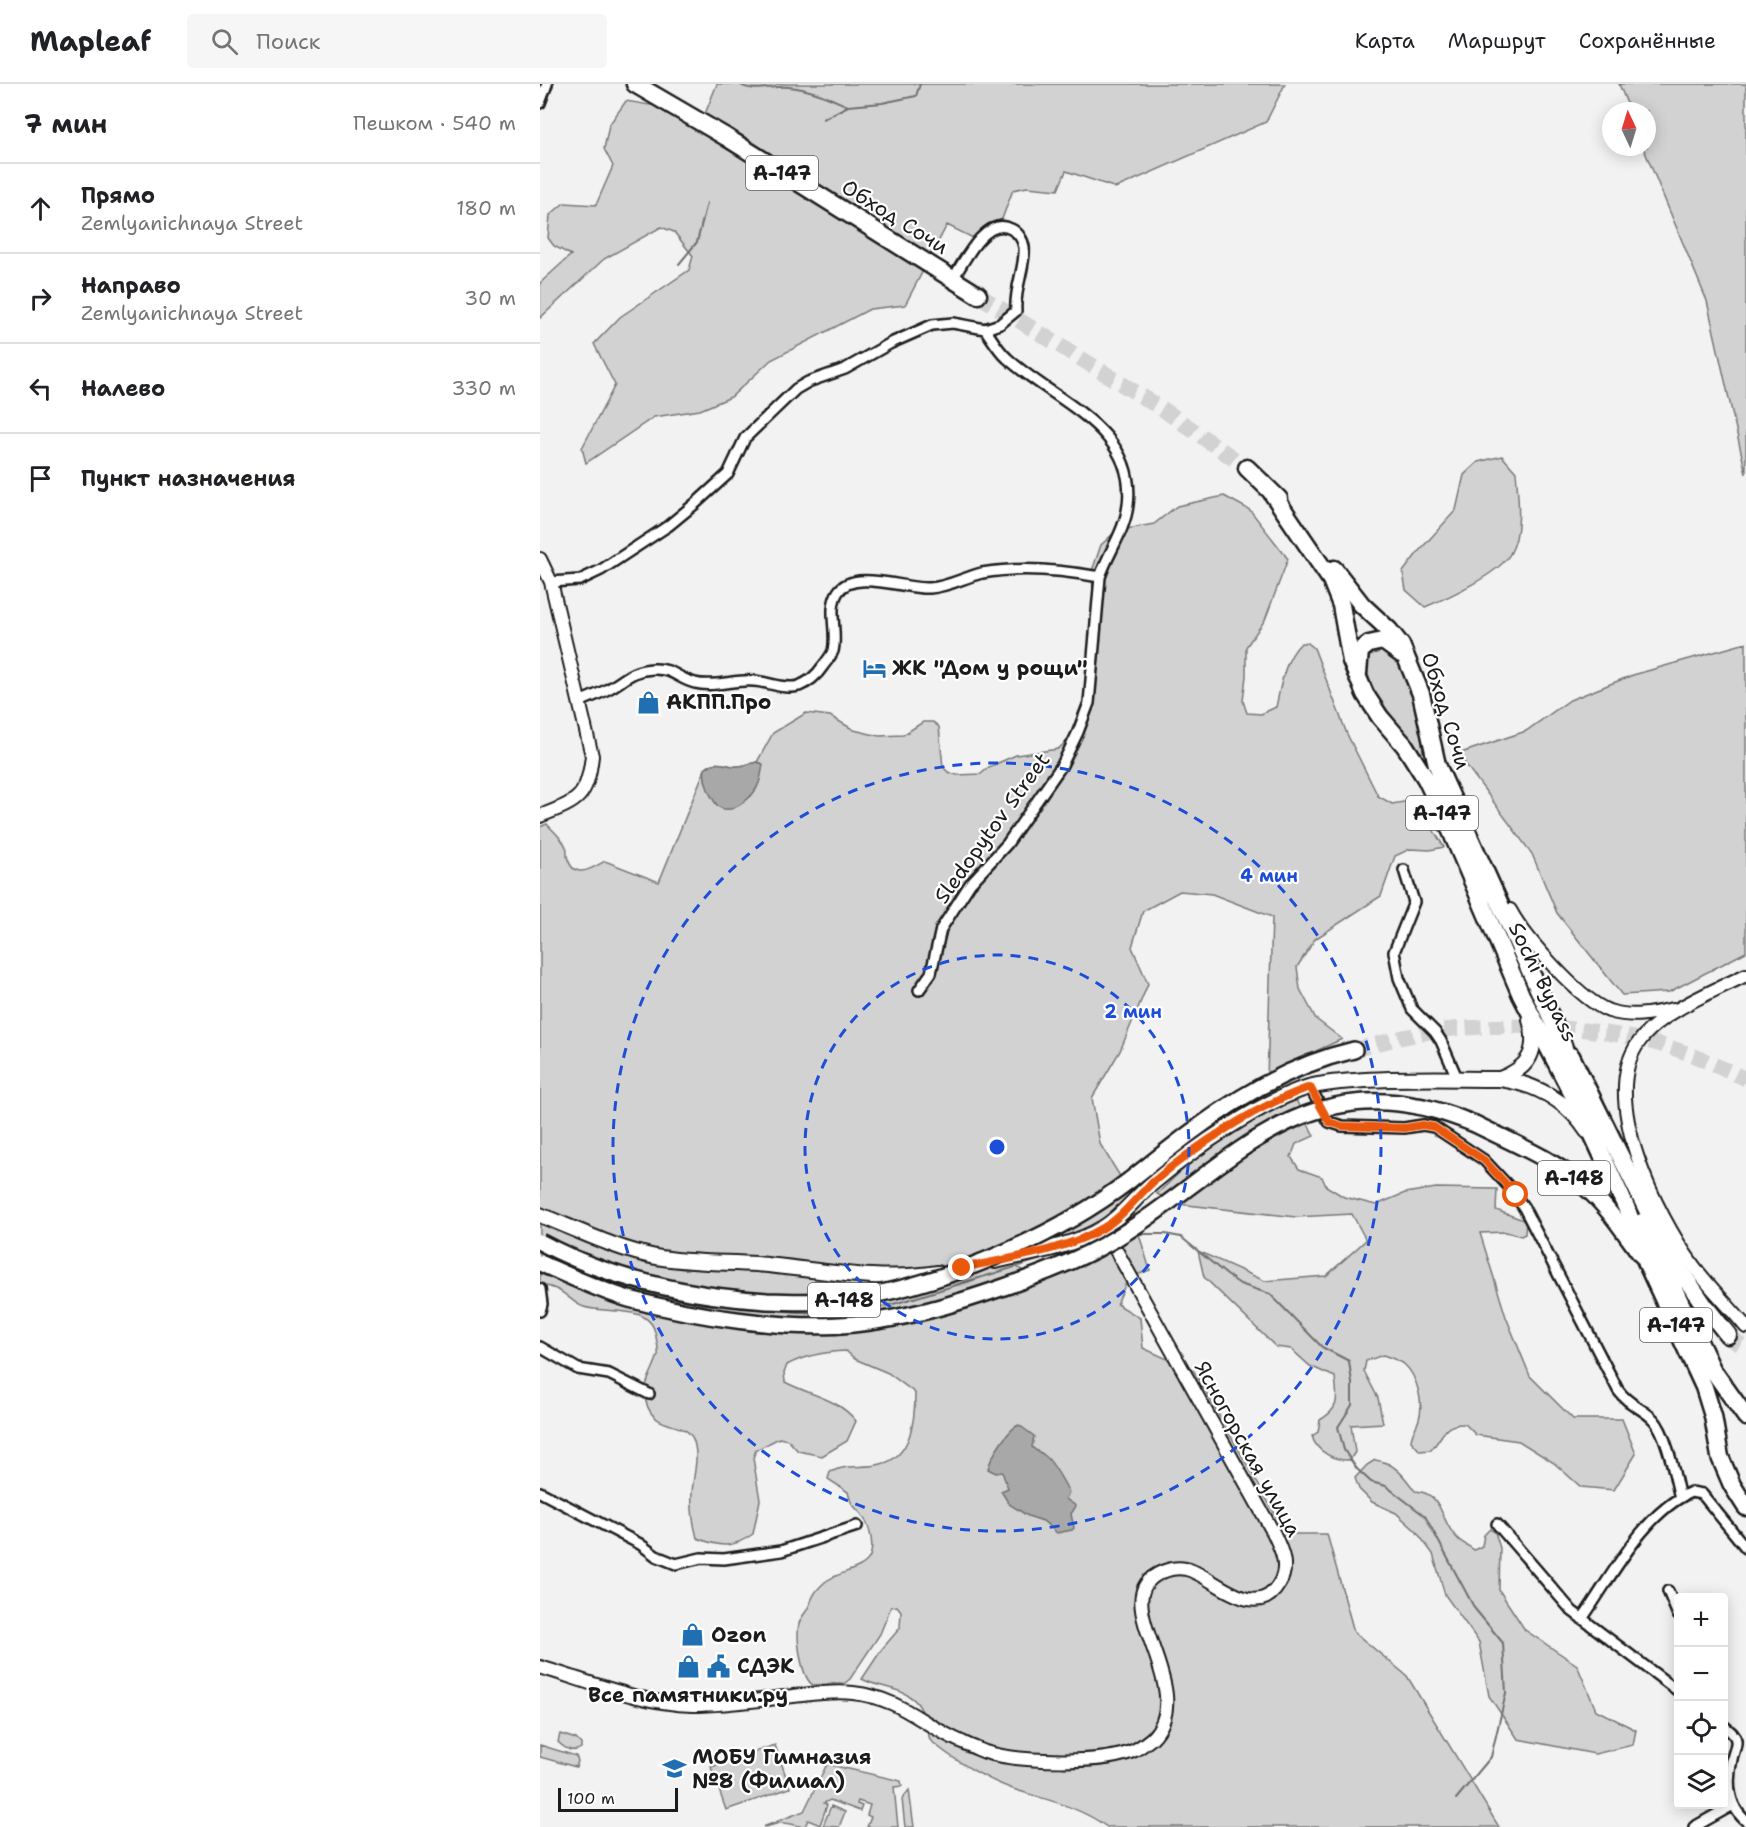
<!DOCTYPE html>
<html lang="ru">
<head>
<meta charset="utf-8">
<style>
  body { margin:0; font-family:"Shantell Sans",sans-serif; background:#f6f6f6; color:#202124 }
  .controls { position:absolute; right:18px; bottom:18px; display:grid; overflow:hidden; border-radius:6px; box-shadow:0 3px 15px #0003 }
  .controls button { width:54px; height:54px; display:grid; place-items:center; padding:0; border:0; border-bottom:2px solid #e0e0e0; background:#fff; color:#202124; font:30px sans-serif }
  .compass { position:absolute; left:1062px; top:18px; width:54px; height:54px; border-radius:50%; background:#fff; box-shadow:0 3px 15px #0003; rotate:356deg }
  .scale { position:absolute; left:18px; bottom:15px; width:120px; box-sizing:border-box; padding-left:6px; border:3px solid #1c1c1c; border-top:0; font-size:16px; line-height:21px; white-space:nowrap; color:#1c1c1c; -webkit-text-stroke:4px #fff; paint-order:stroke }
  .stop { position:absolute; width:18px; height:18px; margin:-14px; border:4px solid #ea580c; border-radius:50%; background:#fff }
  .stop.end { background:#ea580c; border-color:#fff; box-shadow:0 2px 6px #0008 }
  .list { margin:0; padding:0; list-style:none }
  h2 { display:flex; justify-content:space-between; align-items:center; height:78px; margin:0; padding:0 24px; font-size:26px }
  h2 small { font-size:20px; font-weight:400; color:#757577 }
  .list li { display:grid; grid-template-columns:39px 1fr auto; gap:18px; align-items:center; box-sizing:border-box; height:90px; padding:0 24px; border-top:2px solid #e0e0e0 }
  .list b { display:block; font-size:22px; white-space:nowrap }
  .list p { margin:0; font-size:20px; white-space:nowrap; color:#757577 }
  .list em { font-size:20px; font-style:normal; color:#757577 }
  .icon { flex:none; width:33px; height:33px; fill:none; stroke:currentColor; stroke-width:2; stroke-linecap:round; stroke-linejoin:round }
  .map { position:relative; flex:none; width:1206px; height:1743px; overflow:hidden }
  header { display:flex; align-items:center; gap:36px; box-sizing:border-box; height:84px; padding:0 30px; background:#fff; border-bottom:2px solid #e0e0e0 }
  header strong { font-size:28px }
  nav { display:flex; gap:33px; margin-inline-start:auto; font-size:21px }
  .search { width:420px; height:54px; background:#f6f6f6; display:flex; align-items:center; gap:15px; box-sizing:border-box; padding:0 21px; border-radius:6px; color:#757577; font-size:22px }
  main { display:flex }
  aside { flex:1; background:#fff }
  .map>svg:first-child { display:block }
  .green { fill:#d2d2d2; stroke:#777; stroke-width:1.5; fill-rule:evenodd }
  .water { fill:#a8a8a8; stroke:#707070; stroke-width:1.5 }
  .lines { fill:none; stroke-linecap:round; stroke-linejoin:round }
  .stream { stroke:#707070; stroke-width:2 }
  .primary-tunnel { stroke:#d2d2d2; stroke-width:15; stroke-dasharray:15 8; stroke-linecap:butt }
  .trunk-tunnel { stroke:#d2d2d2; stroke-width:16; stroke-dasharray:16 8; stroke-linecap:butt }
  .minor-casing { stroke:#1c1c1c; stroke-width:14 }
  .tertiary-casing { stroke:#1c1c1c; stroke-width:16 }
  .secondary-casing { stroke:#1c1c1c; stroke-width:18 }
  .primary-casing { stroke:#1c1c1c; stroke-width:20 }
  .trunk-casing { stroke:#1c1c1c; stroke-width:21 }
  .minor { stroke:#fff; stroke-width:9 }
  .tertiary { stroke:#fff; stroke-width:12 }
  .secondary { stroke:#fff; stroke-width:14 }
  .primary { stroke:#fff; stroke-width:15 }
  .trunk { stroke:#fff; stroke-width:16 }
  .primary-bridge-casing { stroke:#1c1c1c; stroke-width:20; stroke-linecap:butt }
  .primary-bridge { stroke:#fff; stroke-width:15 }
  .route { stroke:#ea580c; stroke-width:8 }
  .ring { fill:none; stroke:#1d4ed8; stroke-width:3; stroke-dasharray:10 8 }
  .labels { text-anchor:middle; stroke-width:4.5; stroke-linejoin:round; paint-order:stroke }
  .shield { fill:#fff; stroke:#606060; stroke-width:1.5 }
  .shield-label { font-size:20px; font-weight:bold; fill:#1c1c1c }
  .street-label { font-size:21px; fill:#1c1c1c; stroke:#fff }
  .poi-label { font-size:21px; font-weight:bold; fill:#1c1c1c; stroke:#fff; text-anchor:start }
  .centre { fill:#1d4ed8; stroke:#fff; stroke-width:3 }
  .ring-label { font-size:18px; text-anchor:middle; font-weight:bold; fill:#1d4ed8; stroke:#fff; stroke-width:4.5; stroke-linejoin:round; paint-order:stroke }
</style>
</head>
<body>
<header>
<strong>Mapleaf</strong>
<div class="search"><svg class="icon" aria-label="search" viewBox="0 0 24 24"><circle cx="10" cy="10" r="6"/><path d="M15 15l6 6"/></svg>Поиск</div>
<nav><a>Карта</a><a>Маршрут</a><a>Сохранённые</a></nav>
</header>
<main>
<aside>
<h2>7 мин<small>Пешком · 540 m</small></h2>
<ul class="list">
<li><svg class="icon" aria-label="ahead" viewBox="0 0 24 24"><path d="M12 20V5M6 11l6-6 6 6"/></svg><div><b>Прямо</b><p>Zemlyanichnaya Street</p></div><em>180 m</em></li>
<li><svg class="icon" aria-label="right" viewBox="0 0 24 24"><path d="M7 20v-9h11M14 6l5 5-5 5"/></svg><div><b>Направо</b><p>Zemlyanichnaya Street</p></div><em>30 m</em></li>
<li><svg class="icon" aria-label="left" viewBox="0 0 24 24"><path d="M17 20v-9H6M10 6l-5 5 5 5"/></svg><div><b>Налево</b></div><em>330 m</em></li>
<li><svg class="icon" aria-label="arrive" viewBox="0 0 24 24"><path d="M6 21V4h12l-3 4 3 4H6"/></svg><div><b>Пункт назначения</b></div></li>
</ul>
</aside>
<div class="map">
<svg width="1206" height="1743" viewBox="0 0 1206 1743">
  <rect width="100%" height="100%" fill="#f2f2f2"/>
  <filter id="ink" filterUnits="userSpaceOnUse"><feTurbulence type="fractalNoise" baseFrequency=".0167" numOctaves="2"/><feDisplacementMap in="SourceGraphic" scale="12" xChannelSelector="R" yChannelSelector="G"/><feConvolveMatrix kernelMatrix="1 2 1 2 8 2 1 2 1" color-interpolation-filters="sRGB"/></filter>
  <g filter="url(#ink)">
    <path class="green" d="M177,0H745L726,38L576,104L526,87L518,106L487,103L473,106L462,135L433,154L407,141L365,221L330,225L231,276L191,313L160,326L114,333L46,379L42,364L75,301L54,260L80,233L149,186L153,172L134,148L121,143L64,175L0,234V199L31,171L14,162L8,154L10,131L24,119L56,121L73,82L64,65L69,41L86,17L165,30Z
      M1079,0H1206V390L1167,217L1103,63H1107V27H1090Z
      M962,372L976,388C978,412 983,448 970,470C959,490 907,514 885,523L866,506L863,488L879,467L916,426L924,391L938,378Z
      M684,412L710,426L748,475L725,536L706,563V592L703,617L707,629L721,630L736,623C741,601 744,576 761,559H768L774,564L807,650L838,712L852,720L875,716L904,763L890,766L870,765L855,772L841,812L775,855L757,883L760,905L776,935L802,955L761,974L727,995L732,833L672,810L640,807L603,827L592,863L608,900L580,967L552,1014L560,1060L588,1105L593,1131L610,1186L588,1194L577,1220L600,1234L603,1264L654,1287L743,1444L751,1450H787L814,1548L867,1592L959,1743H567C539,1722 506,1716 473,1705C447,1696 410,1674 390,1656C383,1627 382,1612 349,1604C339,1601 331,1600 322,1595L342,1565L360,1544L361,1527L357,1522L351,1523L340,1550L310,1595L305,1599L273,1601C261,1594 256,1553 259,1540C260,1534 265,1530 268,1524C273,1512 274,1508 285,1498C295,1489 323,1486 329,1474C335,1464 330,1443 324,1434C316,1421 312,1426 308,1408L288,1395L290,1388C311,1379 322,1385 341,1380C372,1373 375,1334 375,1309L348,1289L315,1275L306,1267C285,1268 265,1271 247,1281L244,1289L245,1298C269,1311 298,1314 316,1337L307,1357L282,1372L258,1367L248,1356L239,1354L216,1366L213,1374L220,1416L213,1450C192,1465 180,1463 157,1454C153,1439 151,1424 152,1409C153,1391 160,1373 153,1355C144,1335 115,1349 106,1318C101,1302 114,1286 118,1271C119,1265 117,1259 116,1253C112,1218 68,1231 44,1223C33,1220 25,1207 13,1204C9,1202 4,1202 0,1201V743L7,740C13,747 23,755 26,763C27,764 27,770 27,772C33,797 51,785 65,777L119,798L165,685C175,676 181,680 193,682C201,683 209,680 217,678L233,649L266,629L290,632L314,646L339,652L363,651L383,638H393L399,643L403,683L408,688L417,691L441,690L449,683L476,671L518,665L528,656L546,609L554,536L552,487L561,461L573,450L587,445L614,440L637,422ZM529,1165L526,1188L498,1196L472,1180Z
      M1206,559V868L1129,908L1082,911L1017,829L992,770L918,670L986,647L1030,616L1093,591Z
      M841,567H846L854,573L868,593L878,629L883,668H879L874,661V658C859,640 816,598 830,572Z
      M755,1014L774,1052L756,1060L751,1073L759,1085L782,1093L786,1102L804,1113L836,1121L865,1109L896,1104L957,1105L956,1126L986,1137L985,1150L981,1152L966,1148L940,1149L966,1233L990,1292L1033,1335H1082L1096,1370L1074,1406L1041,1403L1014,1379L979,1357L936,1351L925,1340C903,1339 904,1352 891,1366L880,1367L871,1357C872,1348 877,1343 879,1335C884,1320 877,1292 865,1281C860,1276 850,1274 843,1271L826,1277L824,1287L838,1314L843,1339L811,1341L815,1368L810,1376C795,1377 776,1368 772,1352L778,1348L780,1336C801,1324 797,1314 795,1293L770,1282L751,1265L736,1263L664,1193L658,1167L725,1197L786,1192L826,1156L812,1130L756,1133L638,1120L617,1110L683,1047Z
      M835,1376C854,1378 864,1392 875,1407C905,1409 899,1438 918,1455C922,1459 929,1462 934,1466L942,1462L944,1451L950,1445L955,1448L960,1464L959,1506L985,1546L1037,1581L1056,1626L1096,1646L1093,1661L1055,1670L978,1655L949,1612L939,1558L905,1511L893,1470L876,1447L856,1429L832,1418L819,1405L815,1394L827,1381Z
      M20,1650L36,1655L41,1660V1664C32,1670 24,1664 18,1658Z
      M0,1661L36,1672L38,1677L36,1683L0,1673Z
      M235,1661L250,1704L186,1726L171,1683Z
      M287,1680L361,1697L362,1702L354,1703L358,1743H327L331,1733L327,1731L330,1721L318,1717L317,1720L322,1722L320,1727L290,1716L284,1719L287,1721L280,1741L268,1736L265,1742L267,1743C258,1743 249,1738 242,1739C235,1739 230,1743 223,1743L264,1727Z
      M369,1706L374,1743H365L362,1715Z
      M291,1722L305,1728L299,1743L283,1742Z"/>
    <path class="water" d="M217,678L223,680C222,686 221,693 219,699C215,711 193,732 179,723C175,720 174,716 171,712C167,704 163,694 165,685C175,676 181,680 193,682C201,683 209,680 217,678Z
      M479,1341L494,1352L492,1363C496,1368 499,1367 504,1371C513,1377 524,1399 529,1408L526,1415L536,1422L531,1430L534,1444L532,1446L517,1449L503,1437L488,1432L469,1420L461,1407L468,1404L462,1388L456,1389L448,1385C450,1374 469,1344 479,1341Z"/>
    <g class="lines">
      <path class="stream" d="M199,0C215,10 231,1 249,3C271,5 289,14 308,22
        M283,35L308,22L342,19L376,12L380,0
        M139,180L157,158L167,119
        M574,1145L582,1140L584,1142
        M593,1150H625L641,1153L687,1191L700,1200L730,1210L782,1263L809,1277L812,1299V1321L798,1343L804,1366L817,1385L831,1398L846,1402L885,1432L935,1525L963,1559L966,1609L951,1673L916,1715
        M0,1167L17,1175
        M50,1189L73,1199L162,1220L269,1229L342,1223L364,1217L544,1162L559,1154"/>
      <path class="primary-tunnel" d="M814,966C847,957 879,948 913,945C990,938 1073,943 1147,969C1167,977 1187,986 1206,995"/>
      <path class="trunk-tunnel" d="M438,211L624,326L707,384
        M1188,1251L1206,1266"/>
      <defs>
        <path id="minor" d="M0,19L7,0
          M11,498L40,496L61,486L128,442L156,419L188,390L205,354L256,305L268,298L305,285L351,259L392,241L413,239L445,245L460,240L476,227C474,204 486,182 484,163C483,156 478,148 471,145C446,131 423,179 413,195
          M39,618C49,614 59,610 68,605C85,596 91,586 113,585C133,584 138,595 155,599C174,604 195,595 214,597C229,598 244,606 259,602C269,598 277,591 283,582C287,577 291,572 293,567C298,548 287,525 298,508C313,484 367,506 390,504C408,503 425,493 442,489C481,482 522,486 560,493C568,469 585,447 588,421C598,344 513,317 467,274C458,266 452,255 445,245
          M864,786L874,818L854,868L859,894L872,925L895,948L901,957L918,996
          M379,906L391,889L401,845L430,800L467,760L522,681L538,648L549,619L560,493
          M770,1003L789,1038L802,1042L864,1044L883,1041L894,1043L944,1076L972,1106L984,1124L1078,1306C1088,1321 1103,1324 1114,1336C1127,1350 1135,1394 1140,1414
          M0,1205L2,1220L0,1227
          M0,1263L38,1285L69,1290L109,1310
          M0,1408L100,1460L116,1472L136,1480L161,1474L184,1475L241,1467L317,1442
          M957,1440L1032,1527L1138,1607
          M1128,1507L1138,1531
          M1042,1535C1071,1494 1103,1429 1151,1408L1162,1410L1206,1464
          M1184,1642C1188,1646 1195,1649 1196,1656C1197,1662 1193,1669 1192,1675C1187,1697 1187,1721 1206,1737
          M1154,1743L1193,1721"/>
        <path id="tertiary" d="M0,475L11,498L52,672C47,715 38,717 0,732
          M970,826C985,854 1040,916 1069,927C1091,934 1111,930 1133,925
          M1206,891C1174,907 1120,928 1099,958C1058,1014 1117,1132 1153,1181C1169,1203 1189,1222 1206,1243
          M0,1583C47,1597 103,1620 152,1621C188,1621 226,1615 262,1611C279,1609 296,1607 313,1609C361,1614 382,1641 422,1658C430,1662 438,1665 445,1668C478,1678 565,1681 595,1666C601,1663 607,1658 612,1654C662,1604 560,1514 622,1488C629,1485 638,1483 646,1485C672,1490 715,1541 739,1500C750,1482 741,1465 733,1448L567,1150"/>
        <path id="secondary" d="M960,995C989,984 999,967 990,936
          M0,1131C38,1146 76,1165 116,1173C147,1179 184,1178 216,1180C276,1185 338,1199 398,1189
          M455,1177C490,1169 532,1163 563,1144C583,1132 596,1112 614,1098C653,1065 721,1017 769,1003C784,999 799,998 814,997C862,993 912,995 960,995C996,1000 1027,1017 1047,1047"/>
        <path id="primary" d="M935,1040C973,1059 1014,1075 1046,1104C1068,1123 1084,1148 1101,1171
          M590,1096C661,1040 724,987 814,966"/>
        <path id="trunk" d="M95,0L186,53L438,211
          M707,384L739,415
          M732,409L791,496L801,521L811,577L825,610L840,633L865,662L886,695L911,747L981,911L1044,1032L1086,1123L1107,1180L1164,1303L1173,1332L1180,1373L1192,1401L1206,1423
          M794,485L822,521L849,546L861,561L881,610L897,681L1020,953L1031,984
          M818,589L820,567L829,560L843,557L861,570
          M1031,972L1118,1148L1138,1183L1164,1221L1188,1251
          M1102,1138L1172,1285L1206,1333"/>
      </defs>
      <use href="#minor" class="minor-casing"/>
      <use href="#tertiary" class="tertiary-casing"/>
      <use href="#secondary" class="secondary-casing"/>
      <use href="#primary" class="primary-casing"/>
      <use href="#trunk" class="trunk-casing"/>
      <use href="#minor" class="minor"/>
      <use href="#tertiary" class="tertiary"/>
      <use href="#secondary" class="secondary"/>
      <use href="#primary" class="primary"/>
      <use href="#trunk" class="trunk"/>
      <defs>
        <path id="primary-bridge" d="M0,1158C69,1195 149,1212 227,1217C251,1218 275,1219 299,1216C395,1205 513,1155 590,1096
          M0,1179C29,1192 58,1206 89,1215C152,1232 248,1247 313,1240C365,1235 415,1220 464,1203C499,1191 534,1178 566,1160C671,1101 743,995 877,1022C897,1025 916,1033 935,1040"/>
      </defs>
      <use href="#primary-bridge" class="primary-bridge-casing"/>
      <use href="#primary-bridge" class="primary-bridge"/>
    </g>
  </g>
  <g class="lines" filter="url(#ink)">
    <path class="route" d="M422,1184C465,1175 525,1167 563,1144C583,1133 596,1113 613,1098C655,1062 718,1021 770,1003L789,1038L802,1042L864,1044L883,1041L894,1043L944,1076L976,1111"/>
  </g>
  <g class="ring">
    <circle cx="457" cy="1063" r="192"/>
    <circle cx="457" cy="1063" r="384"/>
  </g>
  <defs>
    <symbol id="hotel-bare" viewBox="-9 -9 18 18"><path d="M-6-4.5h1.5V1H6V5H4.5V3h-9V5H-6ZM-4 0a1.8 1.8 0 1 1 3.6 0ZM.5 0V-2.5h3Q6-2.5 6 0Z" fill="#1f6fb2" stroke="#fff" stroke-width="2.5" paint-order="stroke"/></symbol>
    <symbol id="shop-bare" viewBox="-9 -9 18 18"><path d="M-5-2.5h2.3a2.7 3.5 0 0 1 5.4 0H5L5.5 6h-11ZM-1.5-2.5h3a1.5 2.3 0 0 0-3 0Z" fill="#1f6fb2" stroke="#fff" stroke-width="2.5" paint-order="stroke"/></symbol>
    <symbol id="civic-bare" viewBox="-9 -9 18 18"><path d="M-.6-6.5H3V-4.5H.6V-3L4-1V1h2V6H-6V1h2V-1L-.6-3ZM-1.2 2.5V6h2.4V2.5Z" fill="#1f6fb2" stroke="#fff" stroke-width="2.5" paint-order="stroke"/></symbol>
    <symbol id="school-bare" viewBox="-9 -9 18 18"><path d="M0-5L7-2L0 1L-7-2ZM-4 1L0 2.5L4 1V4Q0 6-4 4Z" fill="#1f6fb2" stroke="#fff" stroke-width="2.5" paint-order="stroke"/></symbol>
  </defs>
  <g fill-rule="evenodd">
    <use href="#hotel-bare" x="318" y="568" width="33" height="33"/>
    <use href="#shop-bare" x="92" y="602" width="33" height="33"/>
    <use href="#shop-bare" x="136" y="1534" width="33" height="33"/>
    <use href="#civic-bare" x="162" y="1566" width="33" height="33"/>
    <use href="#shop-bare" x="132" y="1566" width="33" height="33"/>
    <use href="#school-bare" x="118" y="1668" width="33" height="33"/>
  </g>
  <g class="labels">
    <g class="shield">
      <rect x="206" y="72" width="72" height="34" rx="4.5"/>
      <rect x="866" y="712" width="72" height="34" rx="4.5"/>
      <rect x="998" y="1077" width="72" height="34" rx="4.5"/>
      <rect x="268" y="1199" width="72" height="34" rx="4.5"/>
      <rect x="1100" y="1224" width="72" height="34" rx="4.5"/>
    </g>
    <g class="shield-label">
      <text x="242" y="96">А-147</text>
      <text x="902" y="736">А-147</text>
      <text x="1034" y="1101">А-148</text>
      <text x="304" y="1223">А-148</text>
      <text x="1136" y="1248">А-147</text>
    </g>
    <g class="street-label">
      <text transform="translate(355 133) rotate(32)" y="7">Обход Сочи</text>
      <text transform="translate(906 627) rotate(73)" y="7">Обход Сочи</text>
      <text transform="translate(452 744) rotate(-54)" y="7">Sledopytov Street</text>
      <text transform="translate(1003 898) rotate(64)" y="7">Sochi Bypass</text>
      <text transform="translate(708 1365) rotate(61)" y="7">Ясногорская улица</text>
    </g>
    <g class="poi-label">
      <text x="352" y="591">ЖК "Дом у рощи"</text>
      <text x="126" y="625">АКПП.Про</text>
      <text x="171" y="1558">Ozon</text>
      <text x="197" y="1589">СДЭК</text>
      <text x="148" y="1618" text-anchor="middle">Все памятники.ру</text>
      <text x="152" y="1680">МОБУ Гимназия<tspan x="152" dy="24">№8 (Филиал)</tspan></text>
    </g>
  </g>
  <circle cx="457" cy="1063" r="9" class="centre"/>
  <g class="ring-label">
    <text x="729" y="798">4 мин</text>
    <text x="593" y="934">2 мин</text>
  </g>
</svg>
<div class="controls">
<button>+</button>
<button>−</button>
<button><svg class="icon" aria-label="locate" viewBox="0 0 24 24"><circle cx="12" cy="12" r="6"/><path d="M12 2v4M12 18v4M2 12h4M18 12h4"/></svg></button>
<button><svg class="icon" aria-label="layers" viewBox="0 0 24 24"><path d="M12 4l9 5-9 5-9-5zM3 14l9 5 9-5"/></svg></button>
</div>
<svg class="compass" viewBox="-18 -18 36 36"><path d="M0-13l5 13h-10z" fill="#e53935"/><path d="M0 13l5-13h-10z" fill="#757577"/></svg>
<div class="scale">100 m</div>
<div class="stop" style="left:976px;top:1111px"></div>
<div class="stop end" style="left:422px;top:1184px"></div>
</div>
</main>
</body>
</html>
